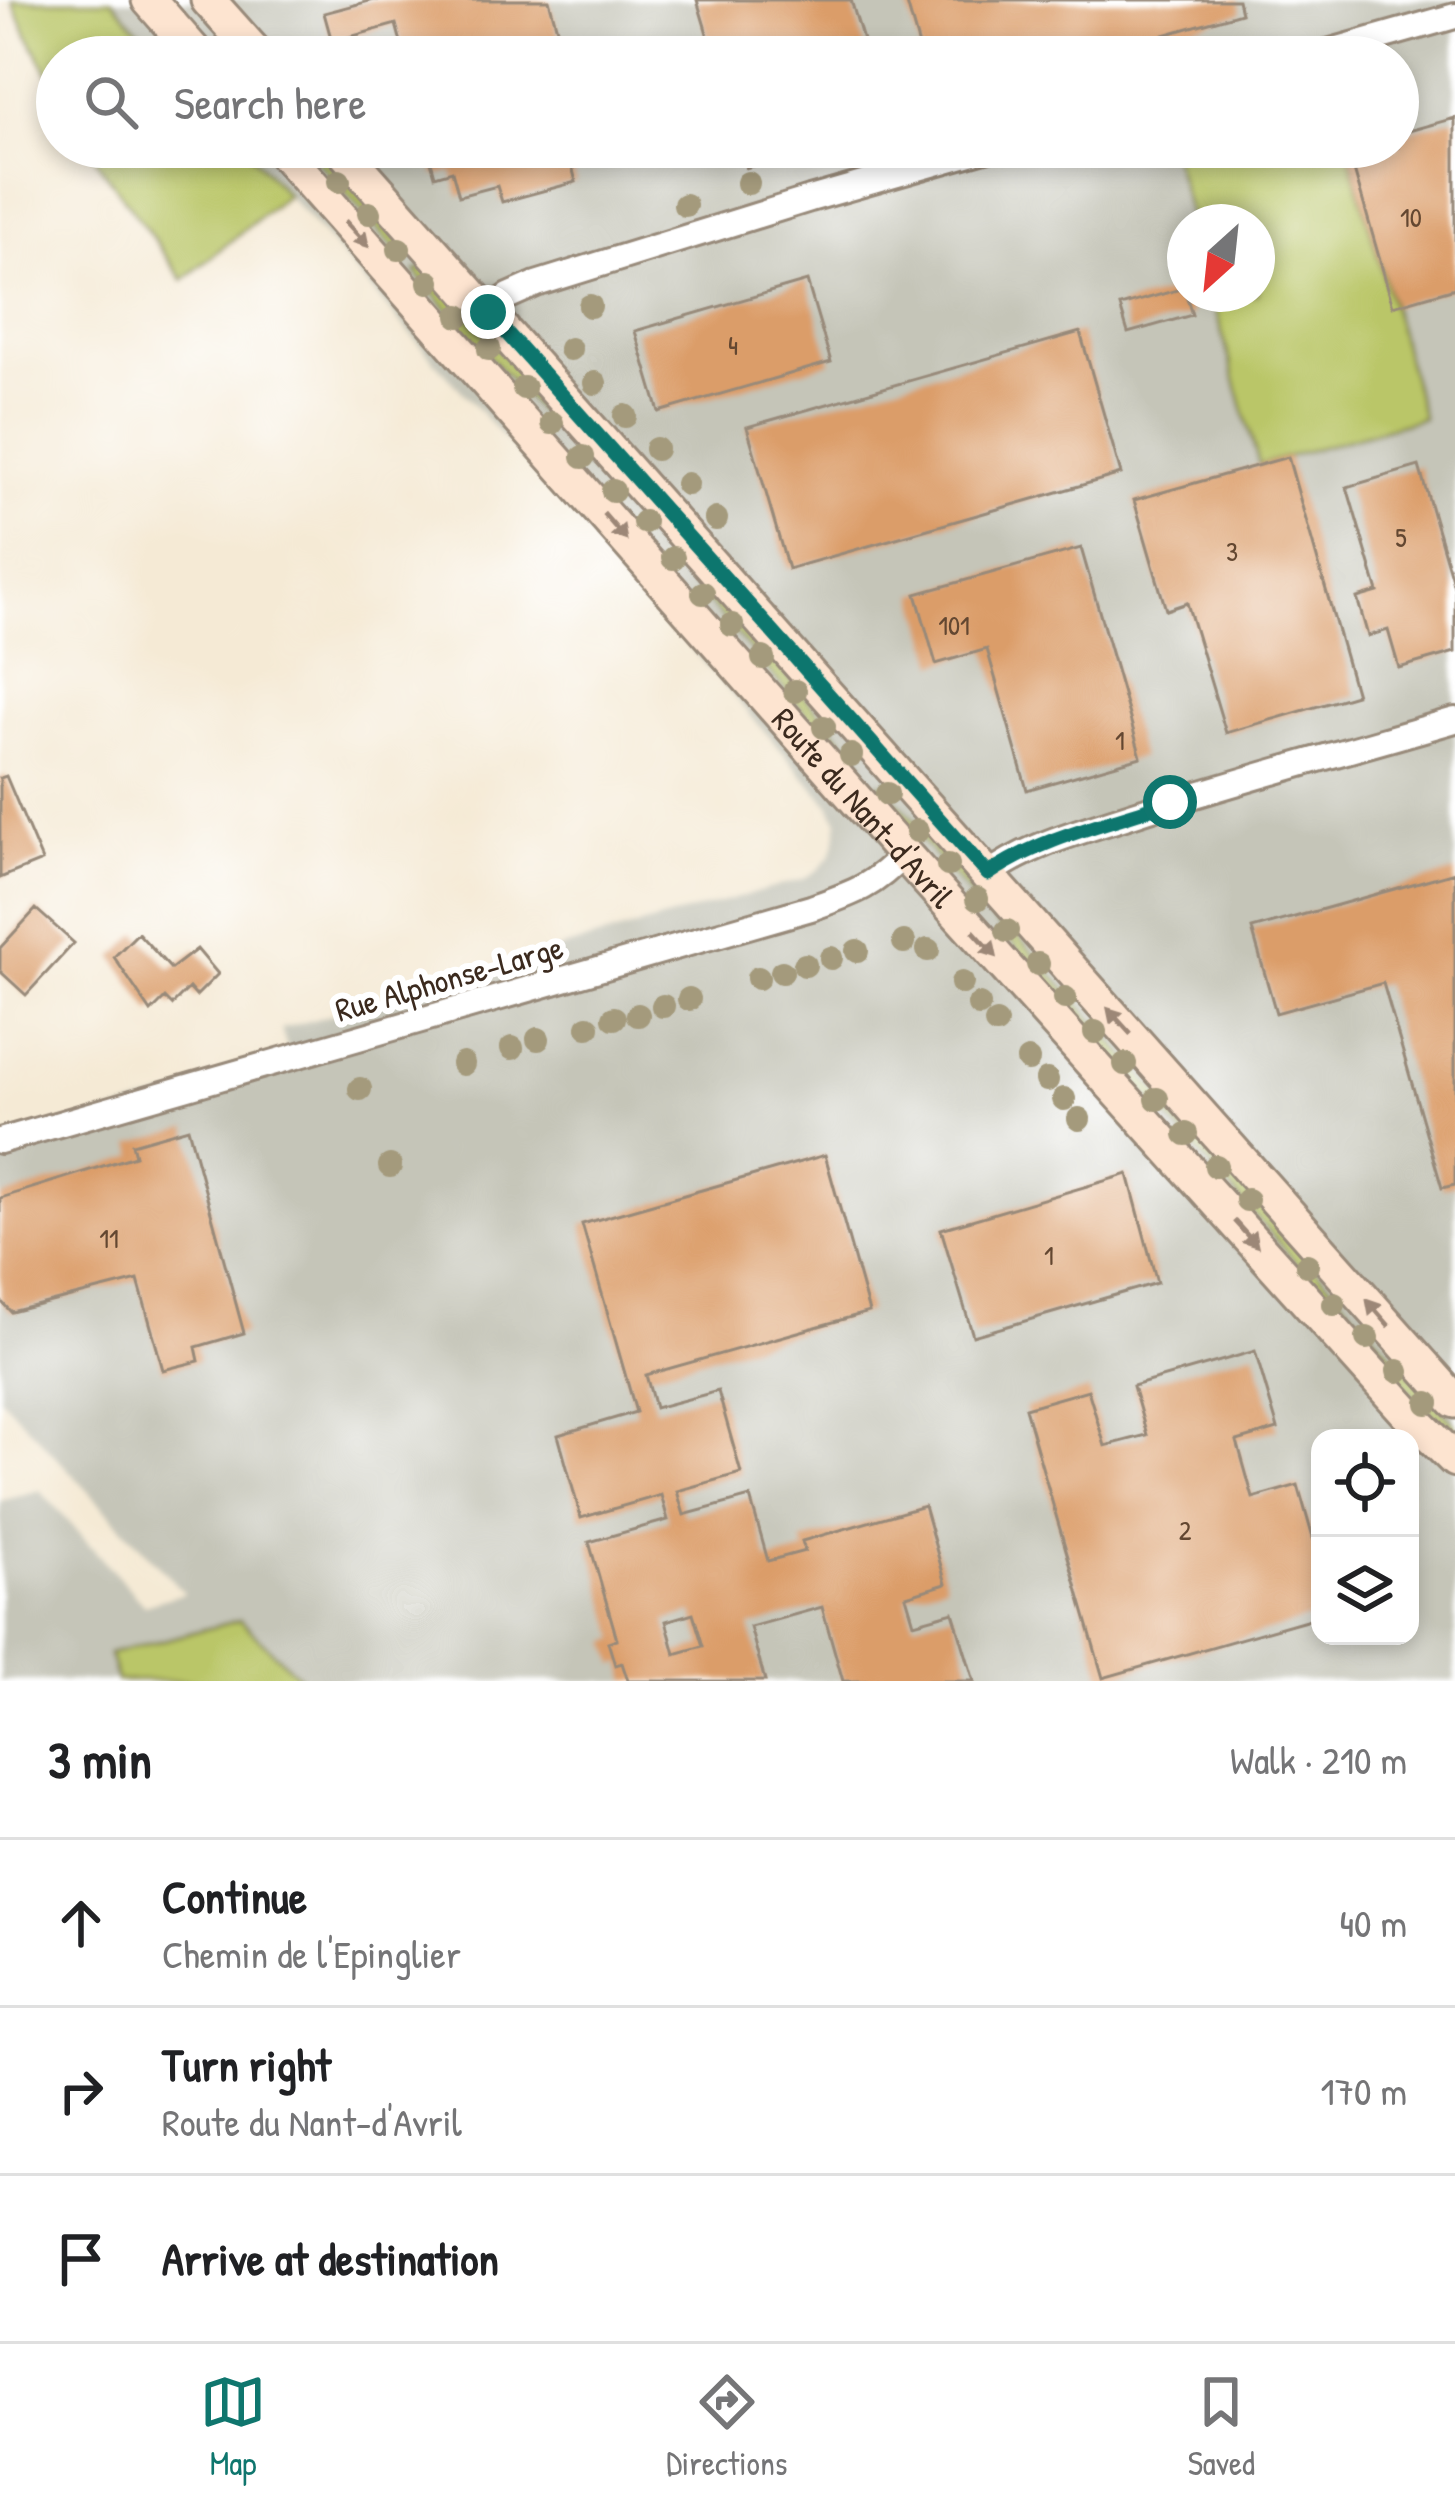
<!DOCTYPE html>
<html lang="en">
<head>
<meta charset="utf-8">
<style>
  body { margin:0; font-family:"Patrick Hand",sans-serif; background:#f2f2f2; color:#202124 }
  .controls { position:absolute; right:36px; bottom:36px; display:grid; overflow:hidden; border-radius:24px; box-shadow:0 6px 18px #0003 }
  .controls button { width:108px; height:108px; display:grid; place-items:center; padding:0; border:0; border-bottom:3px solid #e0e0e0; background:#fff; color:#202124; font:60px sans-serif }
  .compass { position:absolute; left:1167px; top:204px; width:108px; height:108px; border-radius:50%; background:#fff; box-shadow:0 6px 18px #0003; rotate:207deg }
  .stop { position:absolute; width:36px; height:36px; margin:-27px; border:9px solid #0f766e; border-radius:50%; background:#fff }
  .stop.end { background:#0f766e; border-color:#fff; box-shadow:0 3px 12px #0008 }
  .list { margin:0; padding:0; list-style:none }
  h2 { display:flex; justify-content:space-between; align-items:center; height:156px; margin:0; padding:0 48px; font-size:51px }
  h2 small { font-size:39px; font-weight:400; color:#757577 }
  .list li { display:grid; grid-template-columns:78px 1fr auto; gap:36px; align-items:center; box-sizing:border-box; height:168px; padding:0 48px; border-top:3px solid #e0e0e0 }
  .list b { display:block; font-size:45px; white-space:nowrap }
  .list p { margin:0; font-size:39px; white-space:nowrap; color:#757577 }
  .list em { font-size:39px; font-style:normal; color:#757577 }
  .icon { flex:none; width:66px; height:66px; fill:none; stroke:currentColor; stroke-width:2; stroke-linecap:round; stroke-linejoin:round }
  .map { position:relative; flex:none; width:1455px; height:1681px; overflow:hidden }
  .search { position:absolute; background:#fff; box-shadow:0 6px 18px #0003; left:36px; right:36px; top:36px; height:132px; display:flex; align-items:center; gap:30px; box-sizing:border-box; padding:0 42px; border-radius:66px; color:#757577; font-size:45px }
  .sheet { height:660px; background:#fff }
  nav { display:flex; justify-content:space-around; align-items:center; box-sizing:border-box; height:168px; border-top:3px solid #e0e0e0; background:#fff; font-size:33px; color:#757577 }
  nav a { display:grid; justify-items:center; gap:6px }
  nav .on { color:#0f766e }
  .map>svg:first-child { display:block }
  .industrial { fill:#c5c5b8; fill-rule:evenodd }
  .green { fill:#bac668; stroke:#7a7843; stroke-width:3 }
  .building { fill:#db9d69; fill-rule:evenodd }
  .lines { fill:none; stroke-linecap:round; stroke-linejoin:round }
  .minor-casing { stroke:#988a7a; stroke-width:30 }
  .secondary-casing { stroke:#988a7a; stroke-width:39 }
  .minor { stroke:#fff; stroke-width:24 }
  .secondary { stroke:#fde4d0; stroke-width:33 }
  .tree { fill:#a49a7c }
  .oneway { fill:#9c8777 }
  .route { stroke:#0f766e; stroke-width:15 }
  .labels { text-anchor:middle; stroke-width:12; stroke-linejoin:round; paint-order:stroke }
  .number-label { font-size:27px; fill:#634731 }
  .street-label { font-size:33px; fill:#3b2a1e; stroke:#fff }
</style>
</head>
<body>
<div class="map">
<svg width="1455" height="1681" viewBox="0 0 1455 1681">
  <rect width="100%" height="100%" fill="#fff"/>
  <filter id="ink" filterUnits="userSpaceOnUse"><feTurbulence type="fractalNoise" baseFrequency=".00833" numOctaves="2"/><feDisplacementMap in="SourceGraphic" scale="24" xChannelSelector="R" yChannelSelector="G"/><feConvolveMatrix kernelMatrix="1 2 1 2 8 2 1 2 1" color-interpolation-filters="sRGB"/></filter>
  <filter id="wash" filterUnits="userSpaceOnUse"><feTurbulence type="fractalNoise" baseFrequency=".004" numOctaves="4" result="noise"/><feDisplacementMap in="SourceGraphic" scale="48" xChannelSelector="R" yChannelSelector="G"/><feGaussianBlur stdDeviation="2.7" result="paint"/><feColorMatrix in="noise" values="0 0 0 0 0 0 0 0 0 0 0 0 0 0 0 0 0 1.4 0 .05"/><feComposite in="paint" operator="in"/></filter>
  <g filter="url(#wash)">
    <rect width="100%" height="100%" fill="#f5ead5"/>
    <path class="industrial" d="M112,0H1455V1681H0V1501L40,1490L144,1605L184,1593L0,1397V1145L291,1060L281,1029L804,879L819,869L831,855L836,840L838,821L830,805L244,147H1398V57H163ZM1185,222H1257V294H1185ZM1320,1438H1410V1636H1320Z"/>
    <path class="green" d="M12,0H112L163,57H57V88L27,34Z
      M90,147H244L287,195L183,280L101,167Z
      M305,147H317L412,255L405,260Z
      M1170,147H1347L1423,418L1259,465L1211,294H1257V222H1191Z
      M424,267L862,761L855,768L415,272Z
      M880,782L1455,1424V1437L1414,1395L874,787Z
      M240,1620L304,1681H117L109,1654Z"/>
    <g id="blocks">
      <path class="building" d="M373,0H549L562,47L537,54L538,57H405L396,24L332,42L324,13Z
        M697,0H851L868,57H714Z
        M906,0H1238L1241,13L1087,57H922Z
        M1455,118V288L1393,306L1348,149L1398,147V134Z
        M427,147H567L576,182L502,202L497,186L459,196L452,171L435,176Z
        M740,147H813V148L746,168Z
        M807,281L831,362L659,412L635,331Z
        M1184,288L1192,315L1128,333L1120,306Z
        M1080,332L1121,474L788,569L747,427Z
        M1288,457L1356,695L1226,733L1187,603L1166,610L1134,500Z
        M1419,466L1455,590V652L1399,668L1388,630L1368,636L1357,598L1378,592L1347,487Z
        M1081,548L1141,757L1027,790L987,649L936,664L916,594Z
        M6,776L42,861L0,878V778Z
        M1455,872V1185L1442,1188L1383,983L1276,1013L1252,929Z
        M36,909L74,943L26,995L0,971V948Z
        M138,933L171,969L197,949L218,974L196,996L189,988L172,1005L165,998L151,1012L114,957Z
        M188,1128L244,1333L196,1347L199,1361L163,1370L138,1280L11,1312L0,1300V1198L135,1156L132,1144Z
        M825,1155L869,1312L646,1375L655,1408L718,1391L741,1473L677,1491L684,1515L750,1497L768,1561L805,1551L802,1541L924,1506L946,1584L906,1596L914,1623L953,1612L974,1681H843L822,1607L750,1627L765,1681H628L622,1663L615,1665L608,1642L617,1639L589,1542L668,1520L661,1495L581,1518L558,1435L636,1412L582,1224ZM693,1613L703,1646L675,1654L666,1621Z
        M1128,1174L1157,1283L973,1336L941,1229Z
        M1255,1351L1278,1429L1237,1441L1253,1498L1298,1485L1320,1563V1616L1103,1678L1025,1408L1088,1390L1105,1446L1147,1435L1133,1386Z"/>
    </g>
  </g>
  <g filter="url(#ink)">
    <use href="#blocks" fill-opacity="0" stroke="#988a7a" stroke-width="3"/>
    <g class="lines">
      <defs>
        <path id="minor" d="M1310,57L1455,16
          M488,312L509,296L536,284L810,199L992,147
          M989,874C1032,843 1083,831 1134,814C1240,780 1348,751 1455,720
          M0,1141L811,908C853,893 873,887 904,854"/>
        <g id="secondary">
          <path d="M149,0L199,57"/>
          <path d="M208,0L259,57"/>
          <path id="s1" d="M279,147L904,854L1411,1417L1455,1460"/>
          <path d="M340,147L1455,1401"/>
        </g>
      </defs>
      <use href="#minor" class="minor-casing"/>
      <use href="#secondary" class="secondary-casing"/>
      <use href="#minor" class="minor"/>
      <use href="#secondary" class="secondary"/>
    </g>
    <g class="tree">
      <circle cx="339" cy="181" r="12"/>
      <circle cx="748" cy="183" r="12"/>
      <circle cx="685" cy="205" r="12"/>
      <circle cx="369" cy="213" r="12"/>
      <circle cx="399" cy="249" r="12"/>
      <circle cx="429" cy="282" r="12"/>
      <circle cx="590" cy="306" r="12"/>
      <circle cx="459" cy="316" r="12"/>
      <circle cx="489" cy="349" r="12"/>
      <circle cx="570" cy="349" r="12"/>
      <circle cx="595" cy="383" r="12"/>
      <circle cx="524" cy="388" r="12"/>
      <circle cx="625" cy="416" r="12"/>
      <circle cx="552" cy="423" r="12"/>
      <circle cx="656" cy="449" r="12"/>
      <circle cx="583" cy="457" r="12"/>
      <circle cx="687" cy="484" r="12"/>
      <circle cx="613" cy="491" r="12"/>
      <circle cx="716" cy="519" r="12"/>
      <circle cx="644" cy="522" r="12"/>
      <circle cx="673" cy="558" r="12"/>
      <circle cx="703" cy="593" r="12"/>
      <circle cx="732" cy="625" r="12"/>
      <circle cx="763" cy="658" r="12"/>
      <circle cx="795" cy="691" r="12"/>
      <circle cx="824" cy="727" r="12"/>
      <circle cx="851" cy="755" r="12"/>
      <circle cx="887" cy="794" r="12"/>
      <circle cx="917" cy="831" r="12"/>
      <circle cx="948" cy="865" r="12"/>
      <circle cx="977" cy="899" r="12"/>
      <circle cx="1007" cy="931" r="12"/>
      <circle cx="904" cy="942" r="12"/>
      <circle cx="928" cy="950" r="12"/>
      <circle cx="857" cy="951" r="12"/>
      <circle cx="831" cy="958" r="12"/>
      <circle cx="1038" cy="964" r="12"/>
      <circle cx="805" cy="965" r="12"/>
      <circle cx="782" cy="972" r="12"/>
      <circle cx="758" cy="978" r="12"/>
      <circle cx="962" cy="983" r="12"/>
      <circle cx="1065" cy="998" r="12"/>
      <circle cx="689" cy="999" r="12"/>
      <circle cx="979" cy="1005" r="12"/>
      <circle cx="663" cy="1006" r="12"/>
      <circle cx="638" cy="1015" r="12"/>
      <circle cx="614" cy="1018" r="12"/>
      <circle cx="996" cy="1023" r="12"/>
      <circle cx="588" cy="1027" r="12"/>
      <circle cx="1095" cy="1032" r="12"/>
      <circle cx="538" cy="1039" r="12"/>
      <circle cx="512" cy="1048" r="12"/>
      <circle cx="1028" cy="1060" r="12"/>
      <circle cx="463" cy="1064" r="12"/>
      <circle cx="1125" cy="1064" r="12"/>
      <circle cx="1047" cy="1080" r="12"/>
      <circle cx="360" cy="1089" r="12"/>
      <circle cx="1064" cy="1099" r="12"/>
      <circle cx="1157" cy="1099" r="12"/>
      <circle cx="1079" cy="1119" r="12"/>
      <circle cx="1186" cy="1134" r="12"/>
      <circle cx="390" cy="1166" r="12"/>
      <circle cx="1216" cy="1166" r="12"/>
      <circle cx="1247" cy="1200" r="12"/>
      <circle cx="1307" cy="1265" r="12"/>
      <circle cx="1334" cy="1304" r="12"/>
      <circle cx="1367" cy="1338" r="12"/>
      <circle cx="1398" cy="1371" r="12"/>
      <circle cx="1428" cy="1403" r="12"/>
    </g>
    <defs><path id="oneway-solid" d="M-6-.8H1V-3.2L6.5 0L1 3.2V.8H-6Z" transform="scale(3)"/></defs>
    <g class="oneway">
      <use href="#oneway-solid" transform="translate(357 234) rotate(48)"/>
      <use href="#oneway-solid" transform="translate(615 527) rotate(49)"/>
      <use href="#oneway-solid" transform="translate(985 944) rotate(48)"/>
      <use href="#oneway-solid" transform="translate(1119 1021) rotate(-132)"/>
      <use href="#oneway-solid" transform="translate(1246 1234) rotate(48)"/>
      <use href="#oneway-solid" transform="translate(1378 1313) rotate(-131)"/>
    </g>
  </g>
  <g class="lines" filter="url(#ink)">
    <path class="route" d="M488,312L988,874C1042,837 1108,823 1170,802"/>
  </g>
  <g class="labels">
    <g class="number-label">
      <text x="1411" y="227">10</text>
      <text x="733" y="355">4</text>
      <text x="1401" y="547">5</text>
      <text x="1232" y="561">3</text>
      <text x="954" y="635">101</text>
      <text x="1120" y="750">1</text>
      <text x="109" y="1248">11</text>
      <text x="1049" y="1265">1</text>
      <text x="1185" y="1540">2</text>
    </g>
    <g class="street-label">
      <text dy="12" stroke="none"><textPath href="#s1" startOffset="882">Route du Nant-d'Avril</textPath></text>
      <text transform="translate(449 978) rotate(-16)" y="12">Rue Alphonse-Large</text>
    </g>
  </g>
</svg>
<div class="controls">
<button><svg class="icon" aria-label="locate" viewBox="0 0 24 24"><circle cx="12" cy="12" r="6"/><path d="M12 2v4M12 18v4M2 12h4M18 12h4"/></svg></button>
<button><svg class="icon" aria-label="layers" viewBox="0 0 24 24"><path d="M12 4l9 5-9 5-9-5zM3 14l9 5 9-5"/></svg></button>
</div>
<svg class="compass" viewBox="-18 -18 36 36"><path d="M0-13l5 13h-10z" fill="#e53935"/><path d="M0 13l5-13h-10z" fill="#757577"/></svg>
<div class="stop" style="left:1170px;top:802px"></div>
<div class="stop end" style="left:488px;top:312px"></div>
<div class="search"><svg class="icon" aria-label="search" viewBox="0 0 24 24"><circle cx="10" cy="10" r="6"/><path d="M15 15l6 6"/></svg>Search here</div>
</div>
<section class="sheet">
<h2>3 min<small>Walk · 210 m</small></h2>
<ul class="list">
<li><svg class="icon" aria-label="ahead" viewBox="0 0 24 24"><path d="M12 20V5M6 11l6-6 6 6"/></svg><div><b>Continue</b><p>Chemin de l'Epinglier</p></div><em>40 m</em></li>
<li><svg class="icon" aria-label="right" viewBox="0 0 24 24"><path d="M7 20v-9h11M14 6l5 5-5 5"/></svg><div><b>Turn right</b><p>Route du Nant-d'Avril</p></div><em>170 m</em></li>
<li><svg class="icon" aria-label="arrive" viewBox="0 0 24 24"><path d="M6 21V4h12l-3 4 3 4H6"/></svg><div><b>Arrive at destination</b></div></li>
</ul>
</section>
<nav>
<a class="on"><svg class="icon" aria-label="map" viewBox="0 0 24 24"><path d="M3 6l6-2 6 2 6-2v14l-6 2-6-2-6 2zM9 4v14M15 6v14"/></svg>Map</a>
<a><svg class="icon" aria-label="directions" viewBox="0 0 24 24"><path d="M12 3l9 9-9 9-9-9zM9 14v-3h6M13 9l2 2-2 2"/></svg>Directions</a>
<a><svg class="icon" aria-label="saved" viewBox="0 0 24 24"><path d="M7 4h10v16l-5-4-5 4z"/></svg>Saved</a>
</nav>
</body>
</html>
